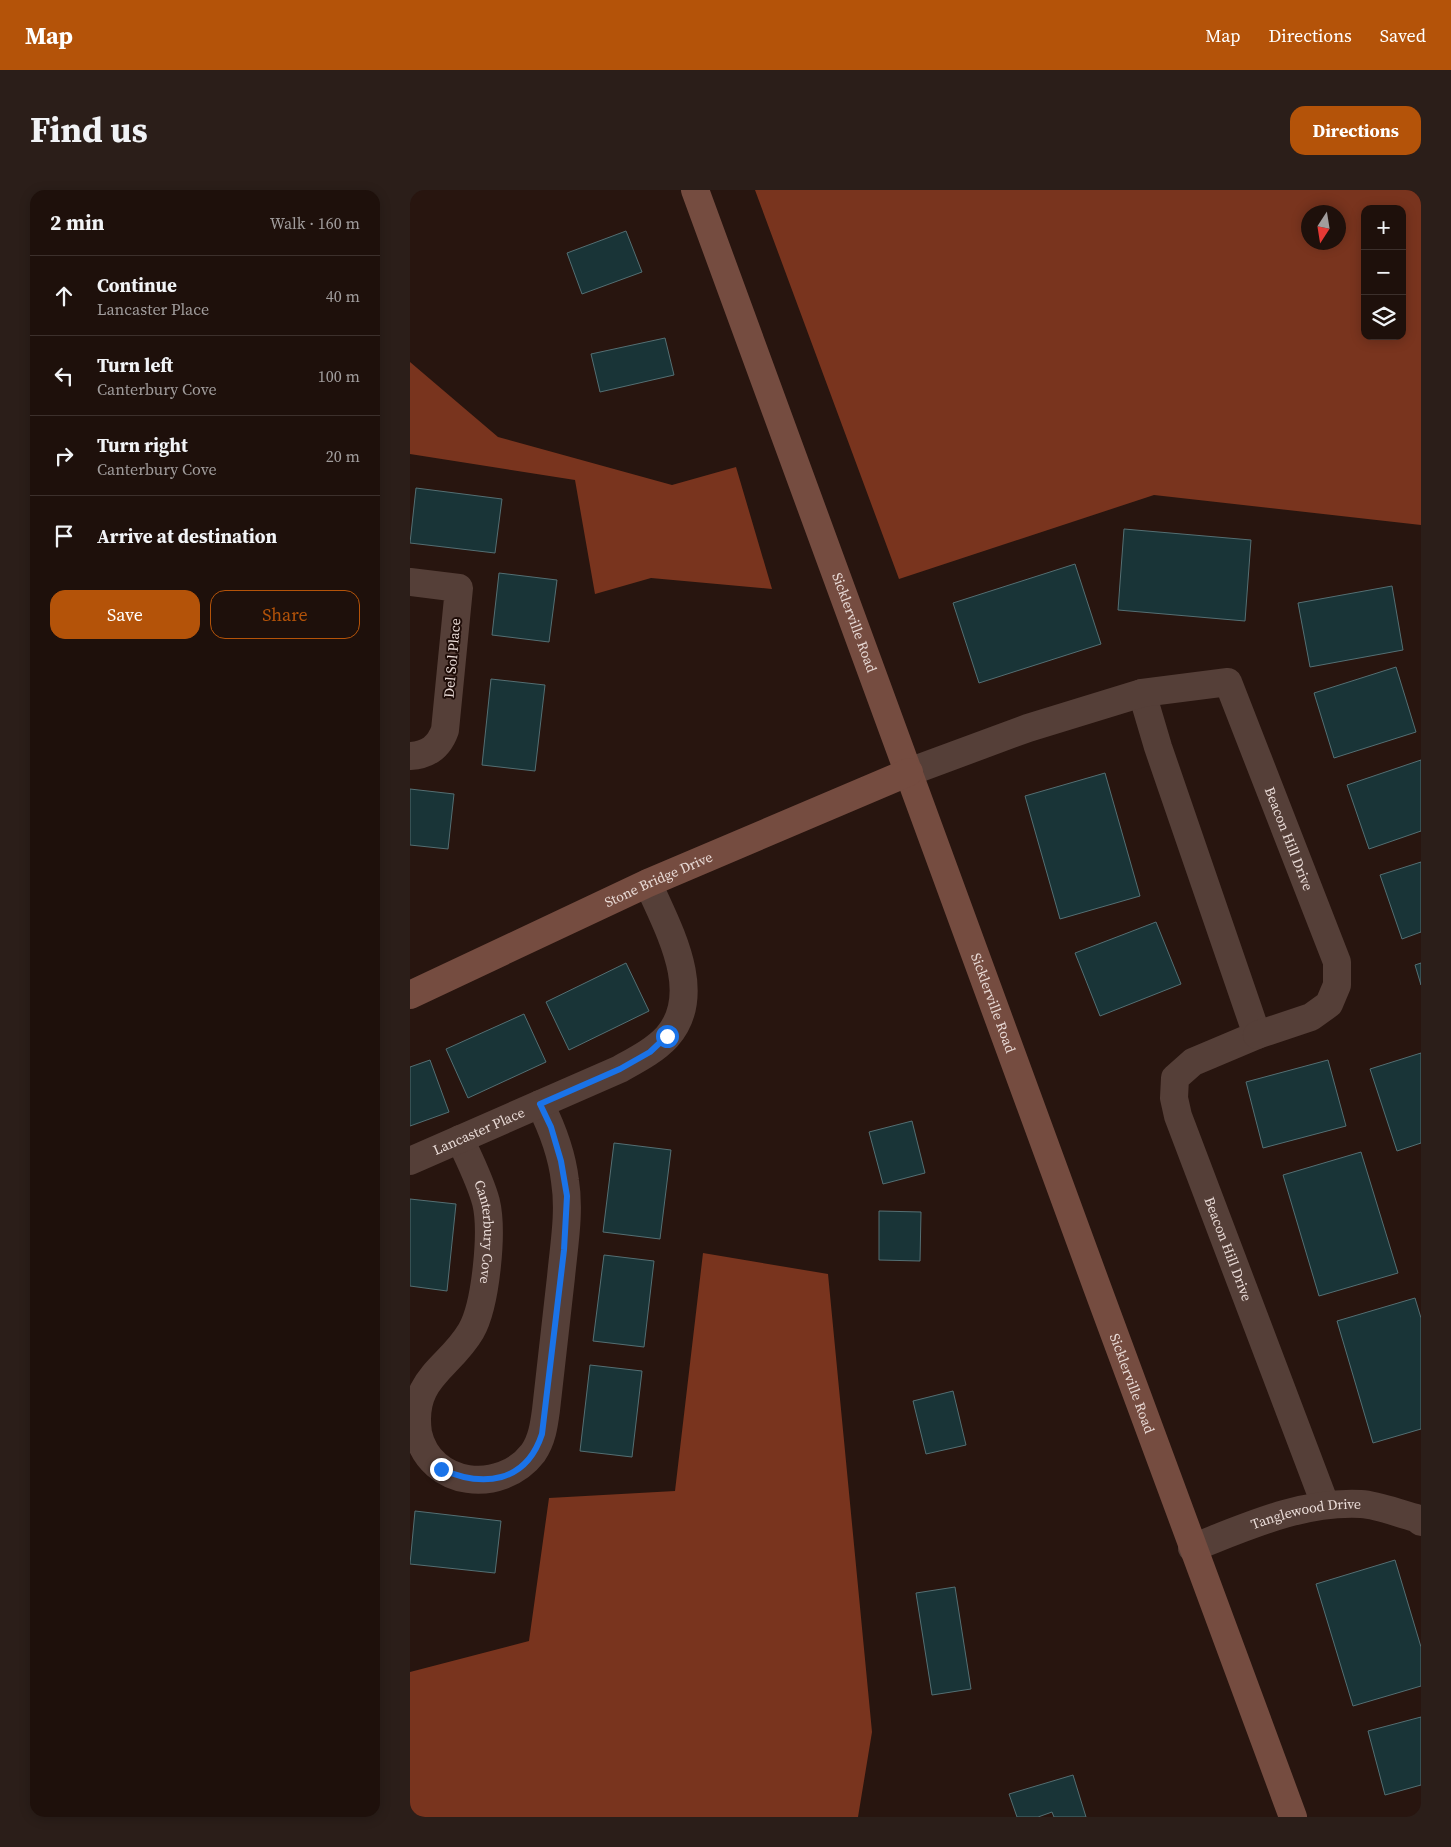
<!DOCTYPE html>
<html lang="en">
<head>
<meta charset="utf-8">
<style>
  body { margin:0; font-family:"Source Serif 4",serif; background:#2b1e19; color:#f1f3f6 }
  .controls { position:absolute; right:15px; top:15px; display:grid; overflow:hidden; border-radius:10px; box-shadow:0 2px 12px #0003 }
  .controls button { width:45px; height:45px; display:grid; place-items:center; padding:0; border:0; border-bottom:1px solid #3c302c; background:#1e100b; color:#f1f3f6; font:25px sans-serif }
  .compass { position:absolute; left:891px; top:15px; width:45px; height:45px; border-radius:50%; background:#1e100b; box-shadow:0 2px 12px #0003; rotate:192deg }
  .stop { position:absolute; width:15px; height:15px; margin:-11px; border:4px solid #1a73e8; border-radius:50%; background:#fff }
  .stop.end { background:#1a73e8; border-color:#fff; box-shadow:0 1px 5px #0008 }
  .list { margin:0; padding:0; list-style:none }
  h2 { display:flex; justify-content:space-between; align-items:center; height:65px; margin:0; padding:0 20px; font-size:21px }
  h2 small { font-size:16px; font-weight:400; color:#a19d9d }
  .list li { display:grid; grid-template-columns:32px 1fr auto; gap:15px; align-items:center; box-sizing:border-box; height:80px; padding:0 20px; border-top:1px solid #3c302c }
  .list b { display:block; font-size:19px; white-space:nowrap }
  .list p { margin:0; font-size:16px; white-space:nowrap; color:#a19d9d }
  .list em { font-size:16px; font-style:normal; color:#a19d9d }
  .actions { display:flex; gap:10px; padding:15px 20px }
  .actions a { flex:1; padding:11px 0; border:1px solid #b45309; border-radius:15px; text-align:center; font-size:18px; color:#b45309 }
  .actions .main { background:#b45309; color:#fff }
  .icon { flex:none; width:28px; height:28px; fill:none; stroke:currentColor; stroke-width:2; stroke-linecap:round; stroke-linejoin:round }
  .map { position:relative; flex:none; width:1011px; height:1627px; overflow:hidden; border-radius:15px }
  header { display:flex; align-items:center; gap:30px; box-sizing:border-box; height:70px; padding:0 25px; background:#b45309; color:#fff }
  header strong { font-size:24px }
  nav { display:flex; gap:28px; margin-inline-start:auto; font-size:18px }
  .intro { display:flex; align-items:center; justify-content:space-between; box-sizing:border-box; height:120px; padding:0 30px }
  h1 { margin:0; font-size:35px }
  .button { padding:12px 22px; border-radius:15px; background:#b45309; color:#fff; font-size:18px; font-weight:700 }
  main { display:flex; gap:30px; padding:0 30px }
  aside { flex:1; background:#1e100b; border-radius:15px; box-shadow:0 2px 12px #0003 }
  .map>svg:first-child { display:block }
  .forest { fill:#79341e; fill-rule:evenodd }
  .building { fill:#193437; stroke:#546f73 }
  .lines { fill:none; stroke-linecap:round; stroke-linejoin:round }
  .street { stroke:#553f38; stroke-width:28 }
  .secondary { stroke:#754c40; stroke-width:28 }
  .route { stroke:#1a73e8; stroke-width:6 }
  .labels { text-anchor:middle; stroke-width:4; stroke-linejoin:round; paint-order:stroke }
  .street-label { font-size:14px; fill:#e9dbd7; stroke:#1e0c07 }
</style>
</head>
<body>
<header>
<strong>Map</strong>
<nav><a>Map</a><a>Directions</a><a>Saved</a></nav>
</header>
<div class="intro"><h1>Find us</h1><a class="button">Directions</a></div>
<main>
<aside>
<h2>2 min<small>Walk · 160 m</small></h2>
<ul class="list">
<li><svg class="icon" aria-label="ahead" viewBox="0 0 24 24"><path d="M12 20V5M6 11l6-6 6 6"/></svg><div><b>Continue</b><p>Lancaster Place</p></div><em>40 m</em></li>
<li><svg class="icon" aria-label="left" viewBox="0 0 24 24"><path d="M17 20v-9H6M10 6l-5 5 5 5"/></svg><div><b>Turn left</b><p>Canterbury Cove</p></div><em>100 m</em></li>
<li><svg class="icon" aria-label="right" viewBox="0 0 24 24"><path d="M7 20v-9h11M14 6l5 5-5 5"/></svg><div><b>Turn right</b><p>Canterbury Cove</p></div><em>20 m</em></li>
<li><svg class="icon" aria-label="arrive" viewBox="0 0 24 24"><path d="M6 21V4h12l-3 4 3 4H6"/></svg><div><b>Arrive at destination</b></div></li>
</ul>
<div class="actions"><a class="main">Save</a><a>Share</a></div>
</aside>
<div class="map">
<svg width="1011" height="1627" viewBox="0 0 1011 1627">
  <rect width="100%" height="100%" fill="#28150f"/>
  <path class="forest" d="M345,0H1011V335L744,305L489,389ZM955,19H992V146H955ZM898,22H928V52H898Z
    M0,172L88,247L262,295L326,277L362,399L241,388L185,404L165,290L0,264Z
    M293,1063L418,1084L462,1542L448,1627H0V1482L119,1451L139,1308L265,1301Z"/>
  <path class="building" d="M216,41L232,82L172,104L157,63Z
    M255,148L264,185L190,202L181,164Z
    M6,298L92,309L85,363L0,353Z
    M714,339L841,350L835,431L708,420Z
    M665,374L691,454L569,493L543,413Z
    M89,383L147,390L139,452L82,445Z
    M982,396L993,460L900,477L888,413Z
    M986,477L1006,542L924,568L904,503Z
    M81,489L135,495L125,581L72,575Z
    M1011,570V641L959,659L937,595Z
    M695,583L730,706L650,729L615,606Z
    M0,599L44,604L38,659L0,655Z
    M1011,672V742L992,749L970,685Z
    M746,732L771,794L690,826L665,763Z
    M216,773L239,821L159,860L136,812Z
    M1011,773V795L1005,775Z
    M114,824L136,872L58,908L36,859Z
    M1011,863V953L987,961L960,879Z
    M20,870L39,922L0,936V877Z
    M918,870L936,936L853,958L836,892Z
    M502,931L515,983L473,994L459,942Z
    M204,953L261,960L250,1049L193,1042Z
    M951,962L988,1083L909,1106L873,985Z
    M0,1009L46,1014L37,1101L0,1096Z
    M469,1021L511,1022L510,1071L469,1070Z
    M194,1065L244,1071L234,1157L183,1151Z
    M1005,1108L1011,1128V1239L963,1253L927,1131Z
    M180,1175L232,1181L222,1267L170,1261Z
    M543,1201L556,1255L516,1264L503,1211Z
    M5,1321L91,1331L85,1383L0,1374Z
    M985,1370L1011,1457V1496L943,1516L906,1394Z
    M545,1397L561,1499L522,1505L506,1403Z
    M1011,1527V1595L975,1605L958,1541Z
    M663,1585L676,1627H644L642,1622L628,1627H607L599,1604Z"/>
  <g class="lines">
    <g class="street">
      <path d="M0,392L49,398L35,540C29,557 18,565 0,566"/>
      <path id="s1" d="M732,503L748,557L847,845L783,872L765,888L764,908L768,926L915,1314"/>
      <path id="s2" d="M499,582L618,538L732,503L818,492L927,772V795L919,814L901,827L847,845"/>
      <path id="s3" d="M50,949C59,969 70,990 76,1012C83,1041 76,1115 61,1141C39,1179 0,1188 8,1243C20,1297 91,1305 123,1263C132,1250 134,1235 136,1220C141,1176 146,1131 151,1087C154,1055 160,1022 155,991C152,964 142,938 130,914"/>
      <path id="s4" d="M0,971L210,879C226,870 244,861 257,847C296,803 257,737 238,693"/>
      <path id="s5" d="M782,1358C836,1337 891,1311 951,1314C969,1315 989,1324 1006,1328L1011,1332"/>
    </g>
    <g class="secondary">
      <path id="s6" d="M285,0C487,541 680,1086 883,1627"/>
      <path id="s7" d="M0,805L238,693L499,582"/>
    </g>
  </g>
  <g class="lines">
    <path class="route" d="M31,1279C73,1298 116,1293 132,1244L154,1060L157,1006L151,971L141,937L130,914L210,879L240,862L257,846"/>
  </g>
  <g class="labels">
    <g class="street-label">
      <text dy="5" stroke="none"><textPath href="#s6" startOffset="461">Sicklerville Road</textPath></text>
      <text transform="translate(42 468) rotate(-85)" y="5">Del Sol Place</text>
      <text dy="5" stroke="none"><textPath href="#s2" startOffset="501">Beacon Hill Drive</textPath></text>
      <text dy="5" stroke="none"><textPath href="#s7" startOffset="274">Stone Bridge Drive</textPath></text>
      <text dy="5" stroke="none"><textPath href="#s6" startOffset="866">Sicklerville Road</textPath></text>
      <text dy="5" stroke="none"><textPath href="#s4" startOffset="75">Lancaster Place</textPath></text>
      <text dy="5" stroke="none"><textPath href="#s3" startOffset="98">Canterbury Cove</textPath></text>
      <text dy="5" stroke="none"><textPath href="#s1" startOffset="635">Beacon Hill Drive</textPath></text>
      <text dy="5" stroke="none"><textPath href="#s6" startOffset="1271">Sicklerville Road</textPath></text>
      <text dy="5" stroke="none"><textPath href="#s5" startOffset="120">Tanglewood Drive</textPath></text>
    </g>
  </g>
</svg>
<div class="controls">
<button>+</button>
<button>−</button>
<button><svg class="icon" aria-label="layers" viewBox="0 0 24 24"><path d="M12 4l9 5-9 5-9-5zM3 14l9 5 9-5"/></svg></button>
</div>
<svg class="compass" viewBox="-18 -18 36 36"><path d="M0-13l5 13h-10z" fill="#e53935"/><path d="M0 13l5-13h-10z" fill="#a19d9d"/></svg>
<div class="stop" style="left:257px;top:846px"></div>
<div class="stop end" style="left:31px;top:1279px"></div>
</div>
</main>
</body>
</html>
